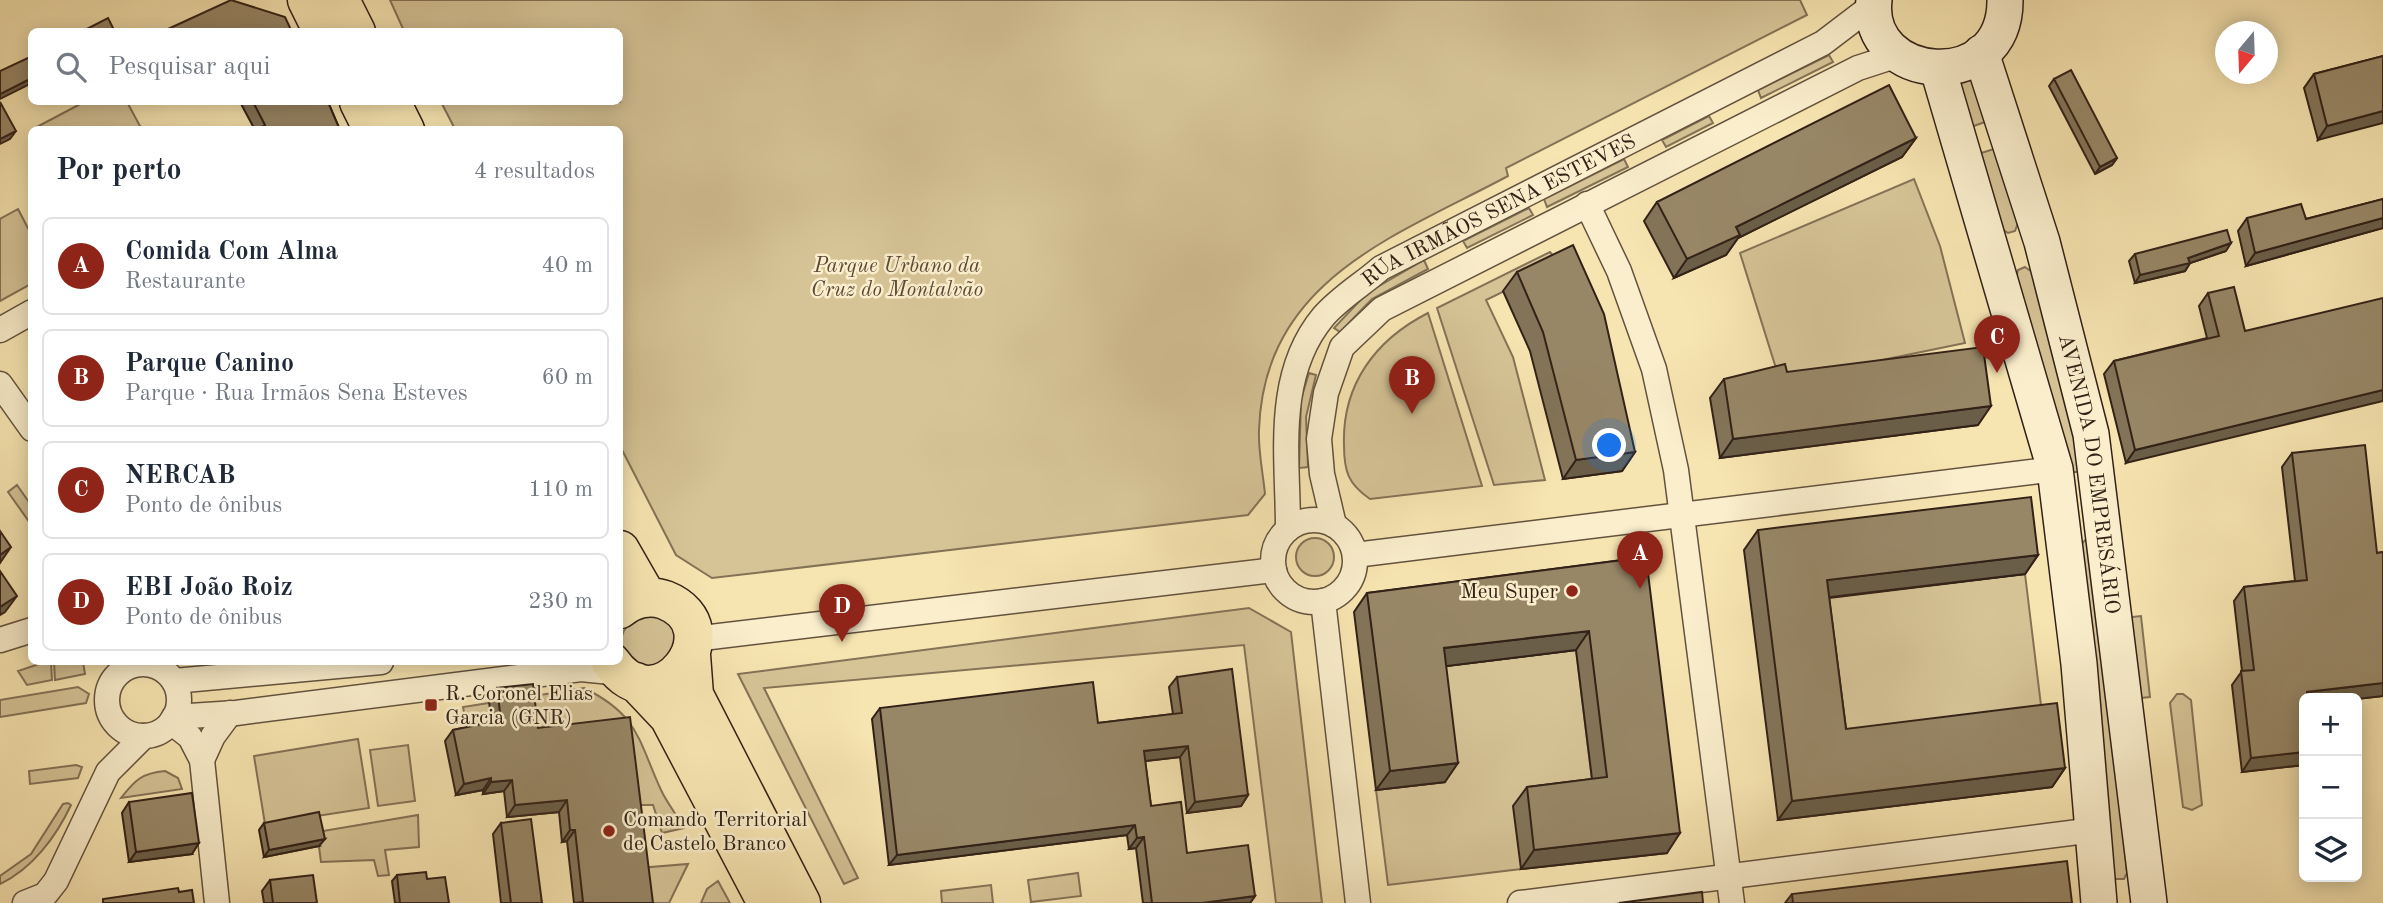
<!DOCTYPE html>
<html lang="pt">
<head>
<meta charset="utf-8">
<style>
  body { margin:0; font-family:"Old Standard TT",serif; background:#f6f6f7; color:#1f2937 }
  .controls { position:absolute; right:21px; bottom:21px; display:grid; overflow:hidden; border-radius:10px; box-shadow:0 4px 18px #0003 }
  .controls button { width:63px; height:63px; display:grid; place-items:center; padding:0; border:0; border-bottom:2px solid #e0e1e3; background:#fff; color:#1f2937; font:35px sans-serif }
  .compass { position:absolute; left:2215px; top:21px; width:63px; height:63px; border-radius:50%; background:#fff; box-shadow:0 4px 18px #0003; rotate:199deg }
  .you { position:absolute; left:1610px; top:446px; width:24px; height:24px; margin:-18px; border:5px solid #fff; border-radius:50%; background:#1a73e8; box-shadow:0 0 0 10px #1a73e833 }
  .badge { display:grid; place-items:center; width:46px; height:46px; border-radius:50%; background:#8f2418; color:#fff; font-size:23px; font-weight:700 }
  .pin { position:absolute; translate:-50% -58px; filter:drop-shadow(0 2px 4px #0008) }
  .pin::after { content:''; position:absolute; top:37px; width:24px; height:21px; background:inherit; clip-path:polygon(0 0,100% 0,50% 100%) }
  .list { margin:0; padding:0; list-style:none }
  h2 { display:flex; justify-content:space-between; align-items:center; height:91px; margin:0; padding:0 28px; font-size:30px }
  h2 small { font-size:23px; font-weight:400; color:#747a83 }
  .list li { display:grid; grid-template-columns:46px 1fr auto; gap:21px; align-items:center; box-sizing:border-box; height:98px; margin:0 14px 14px; padding:0 14px; border:2px solid #e0e1e3; border-radius:10px }
  .list b { display:block; font-size:26px; white-space:nowrap }
  .list p { margin:0; font-size:23px; white-space:nowrap; color:#747a83 }
  .list em { font-size:23px; font-style:normal; color:#747a83 }
  .icon { flex:none; width:38px; height:38px; fill:none; stroke:currentColor; stroke-width:2; stroke-linecap:round; stroke-linejoin:round }
  .map { position:relative; flex:none; width:2383px; height:903px; overflow:hidden }
  .search { position:absolute; background:#fff; box-shadow:0 4px 18px #0003; left:28px; top:28px; width:595px; height:77px; display:flex; align-items:center; gap:18px; box-sizing:border-box; padding:0 24px; border-radius:10px; color:#747a83; font-size:26px }
  .panel { position:absolute; background:#fff; box-shadow:0 4px 18px #0003; left:28px; top:126px; width:595px; height:539px; border-radius:10px }
  .map>svg:first-child { display:block }
  .green { fill:#d6c497; stroke:#847257; stroke-width:2 }
  .lines { fill:none; stroke-linecap:round; stroke-linejoin:round }
  .minor-casing { stroke:#63523e; stroke-width:27 }
  .secondary-casing { stroke:#322117; stroke-width:38 }
  .primary-casing { stroke:#322117; stroke-width:41 }
  .minor { stroke:#faeecc; stroke-width:24 }
  .secondary { stroke:#faeecc; stroke-width:35 }
  .primary { stroke:#f7e5b1; stroke-width:38 }
  .wall { fill:#837459; stroke:#322117; stroke-width:2 }
  .shaded-wall { fill:#6a5e48; stroke:#322117; stroke-width:2 }
  .building { fill:#988767; stroke:#322117; stroke-width:2 }
  .poi-dot { fill:#8f2418; stroke:#faeecc; stroke-width:2.5 }
  .labels { text-anchor:middle; stroke-width:5; stroke-linejoin:round; paint-order:stroke }
  .street-label { font-size:21px; fill:#322117; stroke:#faeecc }
  .park-label { font-size:21px; font-style:italic; fill:#5b4a37; stroke:#faeecc }
  .poi-label { font-size:21px; fill:#322117; stroke:#faeecc; text-anchor:start }
</style>
</head>
<body>
<div class="map">
<svg width="2383" height="903" viewBox="0 0 2383 903">
  <rect width="100%" height="100%" fill="#f7e5b1"/>
  <filter id="stains"><feTurbulence type="fractalNoise" baseFrequency=".00286" numOctaves="4"/><feColorMatrix values="0 0 0 0 .2 0 0 0 0 .09 0 0 0 0 .02 0 0 0 .5 -.17"/></filter>
  <radialGradient id="worn" r=".72"><stop offset=".6" stop-color="#630" stop-opacity="0"/><stop offset="1" stop-color="#630" stop-opacity=".3"/></radialGradient>
  <path class="green" d="M390,0H1800L1807,15L1506,168L1508,176C1396,236 1264,279 1259,430C1258,451 1263,473 1265,494L1248,515L712,578L676,555L620,446V130L455,129L441,102H620V32L404,31Z
    M1829,55L1833,62L1761,98L1758,90Z
    M1973,78L1985,122L1971,127L1954,84Z
    M84,102H127L140,126L133,130L33,129Z
    M1709,116L1713,123L1666,147L1662,140Z
    M1994,149L2018,223L2015,231L2008,233L2002,229L1978,154Z
    M1624,159L1628,167L1547,207L1544,199Z
    M1914,179L1940,246L1965,343L1780,381L1740,253Z
    M1529,208L1533,215L1467,248L1463,241Z
    M18,209L31,234V284L0,301V219Z
    M1550,252L1560,264L1486,300L1513,357L1545,480L1494,485L1437,308Z
    M1424,260L1428,269L1372,299L1340,332L1334,328L1367,293Z
    M2025,267L2032,272L2082,465L2079,472H2071L2016,278L2018,270Z
    M1428,313L1482,486L1370,499C1348,484 1344,471 1344,445C1342,385 1375,340 1428,313Z
    M1309,373L1316,375L1306,417L1308,467L1299,468L1301,399Z
    M17,485L31,505L30,523L8,492Z
    M1296 557a19 19 0 1 1 38 0a19 19 0 1 1-38 0Z
    M2086,539L2096,545L2127,873L2124,879H2116L2112,874L2080,546Z
    M2025,574L2043,722L1832,748L1814,599Z
    M1249,608L1291,632L1322,903H1276L1244,645L764,688L858,878L844,884L738,674Z
    M641,614L669,619L680,646L653,673L622,653C618,633 626,625 641,614Z
    M2141,616L2150,697L2131,699L2123,618Z
    M1576,650L1594,796L1521,869L1388,885L1376,790L1445,782L1430,668Z
    M45,662H51L52,680L27,685L18,671Z
    M54,662H83L85,674L55,680Z
    M78,687L89,694L86,703L0,717V700Z
    M584,688C639,715 638,740 661,790C667,803 677,815 684,828L662,833L653,805H639L470,743L463,707Z
    M2177,694H2183L2191,700L2202,805L2192,810L2183,807L2170,703Z
    M358,739L369,808L265,824L254,756Z
    M408,745L415,801L378,806L370,750Z
    M76,765L82,767L78,778L30,784L29,771Z
    M165,771L178,778L182,789L121,798C135,780 142,773 165,771Z
    M68,803L71,805C56,837 32,869 0,884V876L31,854L63,804Z
    M418,815L419,847L385,850L389,875L378,876L374,860L321,862L317,832Z
    M688,864L669,903H643L639,868Z
    M1078,873L1081,896L1031,902L1028,880Z
    M718,881L730,903H701L707,889Z
    M991,885L993,903H942L941,891Z"/>
  <g class="lines">
    <defs>
      <g id="minor">
        <path d="M1587,204L1619,271L1654,369L1676,470L1732,903"/>
        <path d="M0,330L32,312"/>
        <path d="M0,384L32,429"/>
        <circle cx="1314" cy="561" r="41"/>
        <path d="M1334,525L1322,474L1319,439L1326,393L1342,347L1382,309L1858,68L1898,55"/>
        <path id="s1" d="M1288,529C1288,457 1274,376 1323,317C1339,298 1363,284 1381,268L1823,43L1873,5"/>
        <path d="M1355,555L2055,469"/>
        <path d="M1323,601L1358,903"/>
        <path d="M694,639L1274,570"/>
        <path d="M0,640L32,630"/>
        <circle cx="143" cy="700" r="36"/>
        <path d="M174,681L381,662"/>
        <path d="M174,717L236,713L581,669L621,673"/>
        <path d="M171,722L190,737L202,760L217,903"/>
        <path d="M202,760L213,736L230,713"/>
        <path d="M25,903L45,895L56,881L108,772L144,736"/>
        <path d="M1520,903L2094,830"/>
      </g>
      <g id="secondary">
        <path d="M1874,0C1864,83 2006,96 2005,0"/>
        <path id="s2" d="M1981,53L2042,242L2091,434L2149,903"/>
        <path d="M1938,69L2055,469L2079,664L2099,903"/>
      </g>
      <path id="primary" d="M307,0L323,32
        M340,0L356,32
        M359,102L373,130
        M391,102L405,130
        M620,550L647,597
        M691,655L694,695L801,903
        M611,662C658,730 736,628 665,600C649,594 632,599 620,609
        M636,682L669,717L767,903"/>
    </defs>
    <use href="#minor" class="minor-casing"/>
    <use href="#secondary" class="secondary-casing"/>
    <use href="#primary" class="primary-casing"/>
    <use href="#minor" class="minor"/>
    <use href="#secondary" class="secondary"/>
    <use href="#primary" class="primary"/>
  </g>
  <path class="wall" d="M2383,56L2318,140L2304,88L2314,74Z
    M2054,79L2117,158L2112,165L2095,174L2049,86Z
    M240,102H328L340,130H255Z
    M1916,138L1902,157L1738,238L1726,255L1674,278L1644,221L1657,202Z
    M2383,199V228L2246,266L2238,231L2247,218L2306,219Z
    M2226,251L2190,263L2185,271L2135,283L2129,261L2135,254Z
    M1517,272L1635,452L1622,471L1563,479L1530,351L1503,291Z
    M2208,293L2245,331L2126,463L2104,374L2114,361L2207,338L2199,306Z
    M1724,379L1978,425L1720,458L1710,398Z
    M2292,453L2377,553L2383,552V696L2357,699V698H2304V765L2242,772L2232,685L2242,671L2234,601L2244,587L2295,581L2282,467Z
    M1758,530L2038,555L2025,574L1829,598L1846,729L2065,768L2052,787L1778,820L1744,550Z
    M1646,557L1667,853L1521,869L1513,806L1527,787L1592,779L1576,650L1446,666L1445,782L1376,790L1354,612L1367,593Z
    M1177,677L1248,795L1241,806L1187,813L1180,757L1145,761L1151,806L1187,853L1255,896L1250,903H1143L1136,848L1129,849L1127,835L889,865L872,719L880,708L1098,723L1173,714L1169,687Z
    M497,688L538,728L653,903H574L567,841L562,842L559,812L507,817L504,791L483,794V790L456,795L445,741L453,730L491,722L489,700Z
    M129,802L192,854L129,862L122,813Z
    M264,823L319,846L264,857L259,830Z
    M501,823L542,903H501L493,834Z
    M397,875L427,879L449,903H395L392,881Z
    M270,880L317,903H264L262,891Z
    M1792,894L2072,903H1785Z"/>
  <path class="shaded-wall" d="M32,78V83L0,99V94Z
    M2383,111V123L2318,140L2327,126Z
    M16,131L10,139L0,144V139Z
    M1916,138L1902,157L1738,238L1726,255L1674,278L1687,259L1736,227Z
    M2117,158L2112,165L2095,174L2100,167Z
    M2383,218V228L2246,266L2255,253Z
    M2231,243L2226,251L2190,263L2185,271L2135,283L2140,275Z
    M2383,390V401L2126,463L2135,450Z
    M1991,406L1978,425L1720,458L1733,439Z
    M1635,452L1622,471L1563,479L1576,460Z
    M11,547L0,563V555Z
    M2038,555L2025,574L1814,599L1827,580Z
    M17,596L5,612L0,615V607Z
    M1589,631L1576,650L1431,668L1444,648Z
    M2383,683V696L2357,699V698H2304L2307,692Z
    M1188,746L1180,757L1137,762L1144,751Z
    M2304,752V765L2242,772L2251,758Z
    M1458,763L1445,782L1376,790L1390,771Z
    M2065,768L2052,787L1778,820L1792,801Z
    M491,778L483,790L456,795L464,784Z
    M512,780L504,791L483,794L491,782Z
    M1248,795L1241,806L1187,813L1195,802Z
    M567,800L559,812L507,817L515,805Z
    M1135,825L1127,835L889,865L897,855Z
    M570,830H575L567,841L562,842Z
    M1680,833L1667,853L1521,869L1534,850Z
    M1144,837L1136,848L1129,849L1137,838Z
    M325,839L319,846L264,857L269,850Z
    M199,843L192,854L129,862L136,852Z
    M1255,896L1250,903H1202Z"/>
  <path class="building" d="M231,0L285,17L292,32H170L168,29Z
    M108,18L115,32H81Z
    M32,56V78L0,94V71Z
    M2383,56V111L2327,126L2314,74Z
    M2071,70L2117,158L2100,167L2054,79Z
    M1889,85L1916,138L1736,227L1740,235L1687,259L1657,202Z
    M0,102L16,131L0,139Z
    M253,102H328L340,130H257L265,125Z
    M2383,199V218L2255,253L2247,218L2301,204L2306,219Z
    M2227,230L2231,243L2188,258L2190,263L2140,275L2135,254Z
    M1573,245L1604,314L1635,452L1576,460L1543,332L1517,272Z
    M2234,287L2245,331L2383,298V390L2135,450L2114,361L2219,336L2208,293Z
    M1983,347L1991,406L1733,439L1724,379L1785,364L1787,372Z
    M2365,445L2377,553L2383,552V683L2307,692V698H2304V752L2251,758L2241,671L2254,670L2244,587L2307,580L2292,453Z
    M2031,497L2038,555L1827,580L1846,729L2057,703L2065,768L1792,801L1758,530Z
    M0,531L11,547L0,555Z
    M1646,557L1680,833L1534,850L1527,787L1607,777L1589,631L1444,648L1458,763L1390,771L1367,593Z
    M0,571L17,596L0,607Z
    M1232,669L1248,795L1195,802L1188,746L1144,751L1151,806L1181,802L1187,853L1248,845L1255,896L1202,903H1152L1144,837L1137,838L1135,825L897,855L880,708L1093,682L1098,723L1182,713L1177,677Z
    M533,684L538,728L630,717L653,903H575L583,902L575,830H570L567,800L515,805L512,780L491,782V778L464,784L453,730L501,720L497,688Z
    M192,793L199,843L136,852L129,802Z
    M319,812L325,839L269,850L264,823Z
    M531,819L542,903H511L501,823Z
    M2067,861L2072,903H1793L1792,894Z
    M426,872L427,879L445,877L449,903H400L397,875Z
    M313,875L317,903H273L270,880Z
    M178,888L179,892L192,890L194,903H103V899Z
    M1702,892L1703,903H1619Z"/>
  <g class="poi-dot">
    <circle cx="1572" cy="591" r="7"/>
    <rect x="424" y="698" width="14" height="14" rx="3.5"/>
    <circle cx="609" cy="831" r="7"/>
  </g>
  <g class="labels">
    <g class="street-label">
      <text dy="7" stroke="none"><textPath href="#s1" startOffset="427">RUA IRMÃOS SENA ESTEVES</textPath></text>
      <text dy="7" stroke="none"><textPath href="#s2" startOffset="436">AVENIDA DO EMPRESÁRIO</textPath></text>
    </g>
    <g class="park-label">
      <text x="897" y="272">Parque Urbano da<tspan x="897" dy="24">Cruz do Montalvão</tspan></text>
    </g>
    <g class="poi-label">
      <text x="1558" y="598" text-anchor="end">Meu Super</text>
      <text x="445" y="700">R. Coronel Elias<tspan x="445" dy="24">Garcia (GNR)</tspan></text>
      <text x="623" y="826">Comando Territorial<tspan x="623" dy="24">de Castelo Branco</tspan></text>
    </g>
  </g>
  <rect width="100%" height="100%" filter="url(#stains)"/>
  <rect width="100%" height="100%" fill="url(#worn)"/>
</svg>
<div class="controls">
<button>+</button>
<button>−</button>
<button><svg class="icon" aria-label="layers" viewBox="0 0 24 24"><path d="M12 4l9 5-9 5-9-5zM3 14l9 5 9-5"/></svg></button>
</div>
<svg class="compass" viewBox="-18 -18 36 36"><path d="M0-13l5 13h-10z" fill="#e53935"/><path d="M0 13l5-13h-10z" fill="#747a83"/></svg>
<div class="you"></div>
<div class="pin badge" style="left:1640px;top:589px">A</div>
<div class="pin badge" style="left:1412px;top:414px">B</div>
<div class="pin badge" style="left:1997px;top:373px">C</div>
<div class="pin badge" style="left:842px;top:642px">D</div>
<div class="search"><svg class="icon" aria-label="search" viewBox="0 0 24 24"><circle cx="10" cy="10" r="6"/><path d="M15 15l6 6"/></svg>Pesquisar aqui</div>
<section class="panel">
<h2>Por perto<small>4 resultados</small></h2>
<ul class="list">
<li><span class="badge">A</span><div><b>Comida Com Alma</b><p>Restaurante</p></div><em>40 m</em></li>
<li><span class="badge">B</span><div><b>Parque Canino</b><p>Parque · Rua Irmãos Sena Esteves</p></div><em>60 m</em></li>
<li><span class="badge">C</span><div><b>NERCAB</b><p>Ponto de ônibus</p></div><em>110 m</em></li>
<li><span class="badge">D</span><div><b>EBI João Roiz</b><p>Ponto de ônibus</p></div><em>230 m</em></li>
</ul>
</section>
</div>
</body>
</html>
